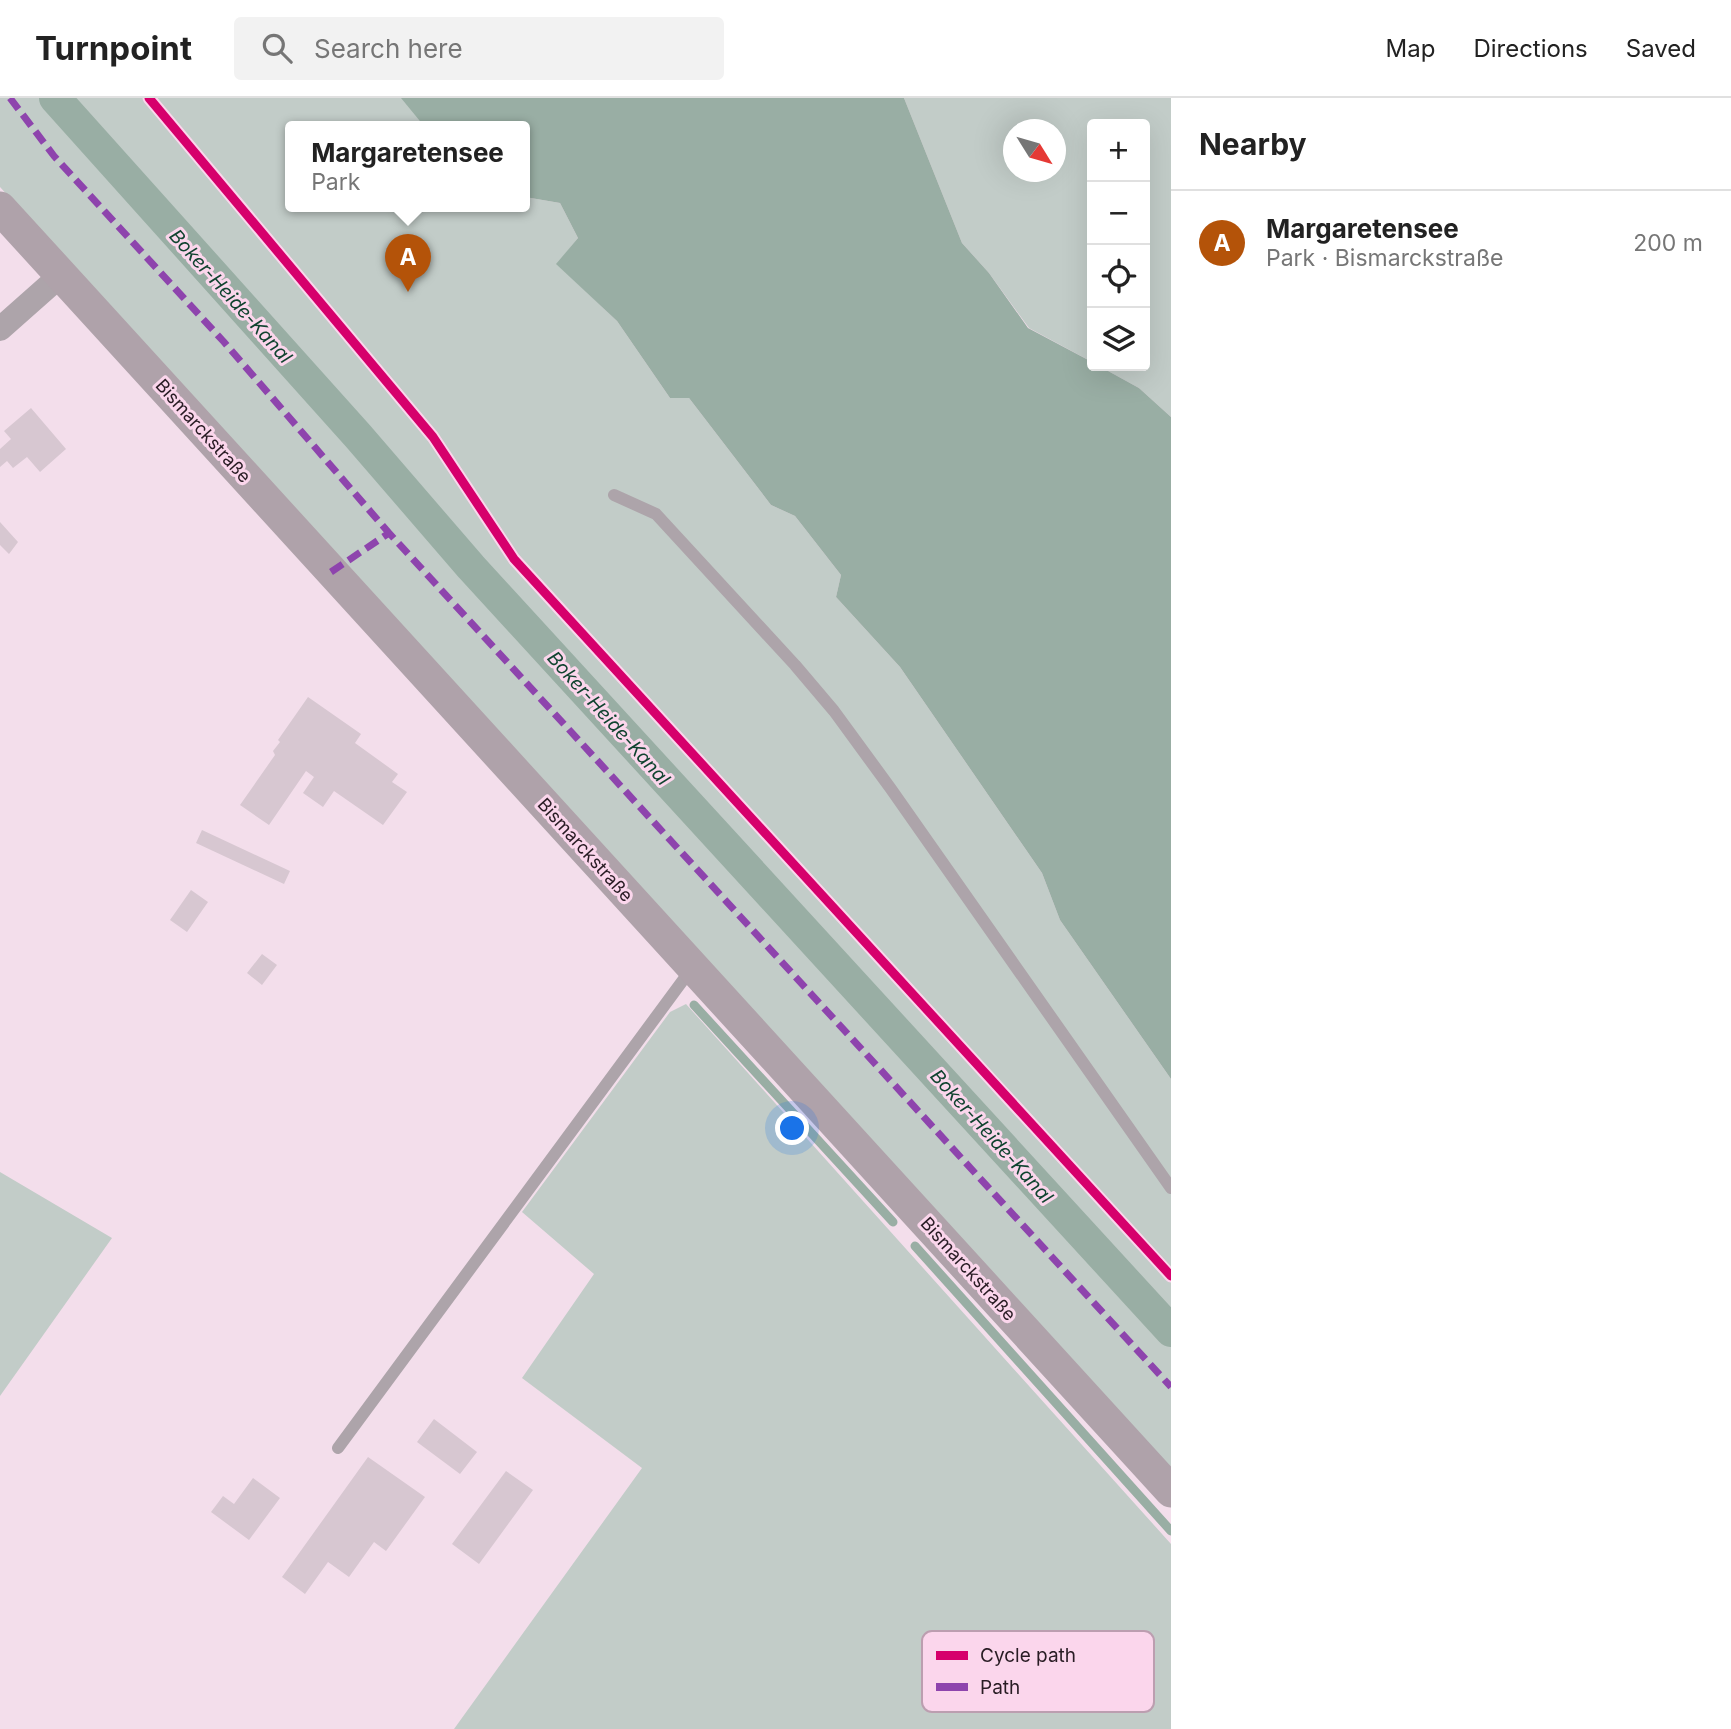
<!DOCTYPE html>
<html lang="en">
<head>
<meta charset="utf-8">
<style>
  body { margin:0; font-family:Inter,sans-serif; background:#f2f2f2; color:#222 }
  .controls { position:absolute; right:21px; top:21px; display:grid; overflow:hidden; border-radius:7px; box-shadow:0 7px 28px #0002 }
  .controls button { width:63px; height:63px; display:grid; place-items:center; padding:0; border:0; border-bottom:2px solid #e0e0e0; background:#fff; color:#222; font:35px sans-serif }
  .compass { position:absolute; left:1003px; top:21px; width:63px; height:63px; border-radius:50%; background:#fff; box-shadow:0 7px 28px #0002; rotate:127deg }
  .you { position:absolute; left:793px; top:1031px; width:24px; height:24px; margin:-18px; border:5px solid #fff; border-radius:50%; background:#1a73e8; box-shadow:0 0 0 10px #1a73e833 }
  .badge { display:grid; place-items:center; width:46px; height:46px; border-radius:50%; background:#b45309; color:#fff; font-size:23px; font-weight:700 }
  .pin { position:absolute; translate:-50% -58px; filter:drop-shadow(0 2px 4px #0008) }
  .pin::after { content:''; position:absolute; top:37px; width:24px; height:21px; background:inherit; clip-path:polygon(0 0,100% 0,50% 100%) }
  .popup { position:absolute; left:285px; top:23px; width:245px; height:91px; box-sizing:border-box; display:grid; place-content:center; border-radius:7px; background:#fff; filter:drop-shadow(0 2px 5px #0005); font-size:23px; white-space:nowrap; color:#767676 }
  .popup b { font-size:26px; color:#222 }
  .popup::after { content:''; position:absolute; left:50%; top:100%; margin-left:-14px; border:14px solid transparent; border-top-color:#fff }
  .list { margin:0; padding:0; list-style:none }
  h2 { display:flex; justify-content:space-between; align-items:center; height:91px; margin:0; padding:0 28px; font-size:30px }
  h2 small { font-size:23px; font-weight:400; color:#767676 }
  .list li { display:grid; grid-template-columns:46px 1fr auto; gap:21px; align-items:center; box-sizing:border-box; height:105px; padding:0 28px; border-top:2px solid #e0e0e0 }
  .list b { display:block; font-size:26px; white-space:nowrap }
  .list p { margin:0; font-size:23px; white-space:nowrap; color:#767676 }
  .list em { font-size:23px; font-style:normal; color:#767676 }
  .icon { flex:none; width:38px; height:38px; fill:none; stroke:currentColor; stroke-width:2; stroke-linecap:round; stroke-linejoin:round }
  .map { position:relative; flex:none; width:1171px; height:1631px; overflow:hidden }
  header { display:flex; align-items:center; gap:42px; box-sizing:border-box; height:98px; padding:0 35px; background:#fff; border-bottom:2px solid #e0e0e0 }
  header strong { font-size:33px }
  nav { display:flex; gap:38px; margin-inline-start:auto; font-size:24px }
  .search { width:490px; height:63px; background:#f2f2f2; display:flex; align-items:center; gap:18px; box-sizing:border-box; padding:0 24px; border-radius:7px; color:#767676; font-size:26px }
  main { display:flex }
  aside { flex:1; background:#fff }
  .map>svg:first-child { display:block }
  .green { fill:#c2ccc8; fill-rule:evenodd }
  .water { fill:#99aea4 }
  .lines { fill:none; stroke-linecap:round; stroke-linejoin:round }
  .stream { stroke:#99aea4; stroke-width:9 }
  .canal { stroke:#99aea4; stroke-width:32 }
  .building { fill:#d7c7d1 }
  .lane { stroke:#ada4aa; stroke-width:12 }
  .street { stroke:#ada4aa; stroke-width:24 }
  .secondary { stroke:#afa2aa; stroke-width:33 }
  .quiet { stroke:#8e44ad; stroke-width:7; stroke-dasharray:14 7; stroke-linecap:butt }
  .cycleway-casing { stroke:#fbd6ec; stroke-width:13 }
  .cycleway { stroke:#d6006c; stroke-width:9 }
  .labels { text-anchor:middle; stroke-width:6; stroke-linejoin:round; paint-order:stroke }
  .street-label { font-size:18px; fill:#291c24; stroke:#fbd6ec }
  .water-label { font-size:19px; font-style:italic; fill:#114430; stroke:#fbd6ec }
  .key { fill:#fbd6ec; stroke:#bc9eb0; stroke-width:2 }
  .key-label { font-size:19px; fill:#291c24 }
</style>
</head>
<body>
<header>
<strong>Turnpoint</strong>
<div class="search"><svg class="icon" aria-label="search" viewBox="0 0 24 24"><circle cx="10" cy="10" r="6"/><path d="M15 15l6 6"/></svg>Search here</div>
<nav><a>Map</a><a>Directions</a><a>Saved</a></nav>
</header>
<main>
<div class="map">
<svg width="1171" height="1631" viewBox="0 0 1171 1631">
  <rect width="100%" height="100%" fill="#f3deeb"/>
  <path class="green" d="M0,0H468L475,28H291V108H525V99L560,105L578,140L557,166L617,223L670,300H689L771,407L795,418L841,477L836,499L900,569L1042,775L1060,822L1171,981V1374L0,89Z
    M904,0H1171V319L1139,290L1099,268H1145V26H1092V264L1029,230L989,175L962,145ZM1014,32H1056V74H1014Z
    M686,906L1171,1446V1631H454L642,1370L522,1280L594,1176L522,1114L670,914Z
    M0,1074L112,1140L0,1298Z"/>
  <path class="water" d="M401,0H904L962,145L989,175L1028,230L1092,264V268H1099L1139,290L1171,319V981L1060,822L1042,775L900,569L836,499L841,477L795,418L771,407L689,300H670L617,223L556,166L578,140L560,105L525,99V28H424Z"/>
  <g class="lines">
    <path class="stream" d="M694,907L893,1124
      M915,1148L1171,1433"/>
    <path class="canal" d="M55,0L358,338L471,469L1171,1233"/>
  </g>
  <path class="building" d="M31,310L66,351L40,374L27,359L13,370L7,363L0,369V351L11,341L4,333Z
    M0,424L18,444L9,456L0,447Z
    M308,599L361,636L355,645L398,676L392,684L407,694L383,727L334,693L323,709L303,695L314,679L306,673L269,727L240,707L275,657L273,653L280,644L278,642Z
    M202,732L290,773L284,786L196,745Z
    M191,792L208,804L187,834L170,822Z
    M262,856L277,867L262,887L247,875Z
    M434,1321L477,1354L460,1376L417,1344Z
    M368,1359L425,1399L386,1453L374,1444L349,1479L328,1464L305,1496L282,1479Z
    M506,1373L533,1392L479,1466L452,1446Z
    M253,1380L280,1400L249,1442L211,1414L223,1398L234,1406Z"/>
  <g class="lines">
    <path class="lane" d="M614,397L656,416L795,567L834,613L891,691L1171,1090
      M338,1350L692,870"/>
    <path class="street" d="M0,231L61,177"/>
    <path class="secondary" d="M0,110L1171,1393"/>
    <path class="quiet" d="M10,0L54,58L224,244L389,435
      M331,474L389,435L1171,1289"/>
    <defs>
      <path id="cycleway" d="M149,0L433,339L514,461L1171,1178"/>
    </defs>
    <use href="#cycleway" class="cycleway-casing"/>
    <use href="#cycleway" class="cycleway"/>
  </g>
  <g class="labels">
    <g class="street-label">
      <text transform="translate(203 333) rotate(48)" y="6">Bismarckstraße</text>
      <text transform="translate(585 752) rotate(48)" y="6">Bismarckstraße</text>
      <text transform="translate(968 1171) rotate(48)" y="6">Bismarckstraße</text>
    </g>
    <g class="water-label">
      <text transform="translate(231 198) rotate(48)" y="7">Boker-Heide-Kanal</text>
      <text transform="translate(609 620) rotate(48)" y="7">Boker-Heide-Kanal</text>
      <text transform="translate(992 1038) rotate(48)" y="7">Boker-Heide-Kanal</text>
    </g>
  </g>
  <rect x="922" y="1533" width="232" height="81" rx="10" class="key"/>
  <rect x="936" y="1553" width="32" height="9" fill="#d6006c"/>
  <rect x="936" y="1585" width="32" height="8" fill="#8e44ad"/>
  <g class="key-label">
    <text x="980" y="1564">Cycle path</text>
    <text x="980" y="1596">Path</text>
  </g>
</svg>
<div class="controls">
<button>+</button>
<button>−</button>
<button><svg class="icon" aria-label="locate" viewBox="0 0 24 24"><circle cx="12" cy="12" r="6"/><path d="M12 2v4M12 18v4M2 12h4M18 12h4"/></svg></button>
<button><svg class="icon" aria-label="layers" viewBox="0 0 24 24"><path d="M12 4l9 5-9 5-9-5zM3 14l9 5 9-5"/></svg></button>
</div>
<svg class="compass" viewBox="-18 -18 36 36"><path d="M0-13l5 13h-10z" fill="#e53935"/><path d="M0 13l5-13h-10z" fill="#767676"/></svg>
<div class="you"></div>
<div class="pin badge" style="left:408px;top:194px">A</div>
<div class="popup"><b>Margaretensee</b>Park</div>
</div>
<aside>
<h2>Nearby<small></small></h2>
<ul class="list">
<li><span class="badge">A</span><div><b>Margaretensee</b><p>Park · Bismarckstraße</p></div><em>200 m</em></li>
</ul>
</aside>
</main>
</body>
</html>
